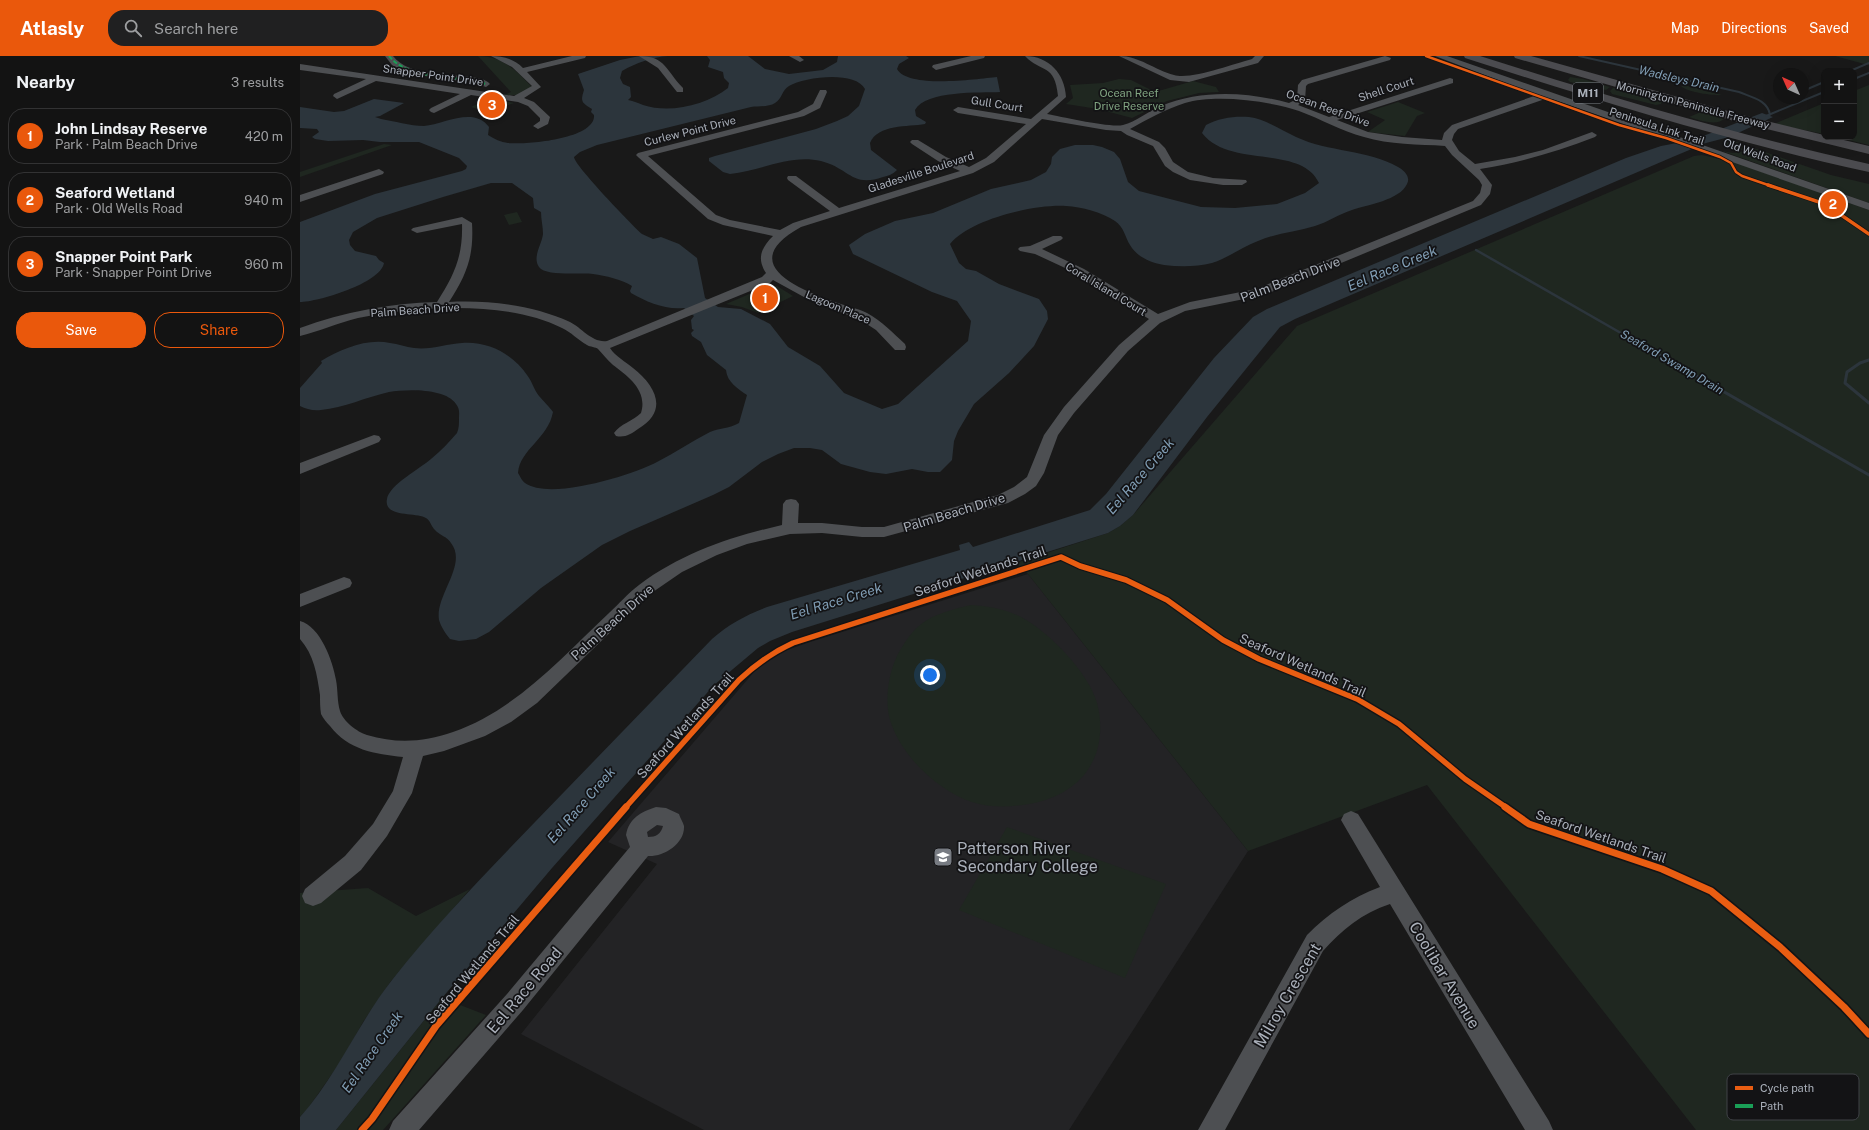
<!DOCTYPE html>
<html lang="en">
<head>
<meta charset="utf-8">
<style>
  body { margin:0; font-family:"Public Sans",sans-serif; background:#202021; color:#f1f3f6 }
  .controls { position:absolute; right:12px; top:12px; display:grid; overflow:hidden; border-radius:8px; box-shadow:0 4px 16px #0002 }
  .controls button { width:36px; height:36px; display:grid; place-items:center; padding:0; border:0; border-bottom:1px solid #323233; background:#131313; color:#f1f3f6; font:20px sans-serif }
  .compass { position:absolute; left:1473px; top:12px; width:36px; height:36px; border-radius:50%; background:#131313; box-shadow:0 4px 16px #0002; rotate:315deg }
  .you { position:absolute; left:630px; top:619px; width:14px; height:14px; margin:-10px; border:3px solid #fff; border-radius:50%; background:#1a73e8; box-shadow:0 0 0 6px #1a73e833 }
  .badge { display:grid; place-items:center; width:26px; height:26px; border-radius:50%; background:#ea580c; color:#fff; font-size:13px; font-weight:700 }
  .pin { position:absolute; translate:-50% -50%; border:2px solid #fff; box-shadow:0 1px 4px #0006 }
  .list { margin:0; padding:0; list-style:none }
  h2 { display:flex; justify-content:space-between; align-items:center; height:52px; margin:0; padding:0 16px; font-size:17px }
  h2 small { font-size:13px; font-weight:400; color:#9d9ea0 }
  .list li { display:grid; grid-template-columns:26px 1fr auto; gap:12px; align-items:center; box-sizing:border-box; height:56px; margin:0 8px 8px; padding:0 8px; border:1px solid #323233; border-radius:16px }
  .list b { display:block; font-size:15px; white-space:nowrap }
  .list p { margin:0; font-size:13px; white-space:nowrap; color:#9d9ea0 }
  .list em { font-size:13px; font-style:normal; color:#9d9ea0 }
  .actions { display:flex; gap:8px; padding:12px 16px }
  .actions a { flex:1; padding:9px 0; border:1px solid #ea580c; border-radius:16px; text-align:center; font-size:14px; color:#ea580c }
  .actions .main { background:#ea580c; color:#fff }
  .icon { flex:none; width:22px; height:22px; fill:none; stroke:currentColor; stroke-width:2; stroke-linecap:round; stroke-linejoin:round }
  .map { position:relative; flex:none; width:1569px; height:1074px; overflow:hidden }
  header { display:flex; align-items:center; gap:24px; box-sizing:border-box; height:56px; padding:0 20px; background:#ea580c; color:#fff }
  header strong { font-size:19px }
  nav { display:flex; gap:22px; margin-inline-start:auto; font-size:14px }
  .search { width:280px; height:36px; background:#202021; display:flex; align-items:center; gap:10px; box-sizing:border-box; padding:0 14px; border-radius:16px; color:#9d9ea0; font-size:15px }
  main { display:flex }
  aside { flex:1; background:#131313 }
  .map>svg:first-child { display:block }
  .built { fill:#232325 }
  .green { fill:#1f2720 }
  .water { fill:#2c353c }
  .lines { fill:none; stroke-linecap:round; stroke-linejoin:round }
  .stream-far2 { stroke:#2c353c; stroke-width:2 }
  .stream-far1 { stroke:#2c353c; stroke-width:2.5 }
  .stream { stroke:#2c353c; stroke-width:3 }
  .minor { fill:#4d4f52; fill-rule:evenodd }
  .highway { fill:#4b4b4f; fill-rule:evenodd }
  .quiet { stroke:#1a9f57; stroke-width:2; stroke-dasharray:4.5 2; stroke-linecap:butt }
  .cycleway-far3-casing { stroke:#131315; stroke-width:4 }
  .cycleway-far2-casing { stroke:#131315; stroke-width:5 }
  .cycleway-far1-casing { stroke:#131315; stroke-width:8 }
  .cycleway-casing { stroke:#131315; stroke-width:10 }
  .cycleway-far3 { stroke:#e95d12; stroke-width:2.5 }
  .cycleway-far2 { stroke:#e95d12; stroke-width:3.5 }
  .cycleway-far1 { stroke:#e95d12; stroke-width:5.5 }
  .cycleway { stroke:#e95d12; stroke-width:7 }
  .labels { text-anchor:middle; stroke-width:3.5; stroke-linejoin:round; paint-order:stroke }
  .far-street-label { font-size:11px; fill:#aab0ba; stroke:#131315 }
  .far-park-label { font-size:11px; fill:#81a582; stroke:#131315 }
  .far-water-label { font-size:12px; font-style:italic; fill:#819eb5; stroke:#131315 }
  .shield { fill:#131315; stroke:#7d8188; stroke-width:1 }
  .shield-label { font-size:12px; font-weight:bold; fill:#aab0ba }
  .street-label { font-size:13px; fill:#aab0ba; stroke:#131315 }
  .water-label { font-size:14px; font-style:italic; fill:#819eb5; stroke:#131315 }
  .near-poi-label { font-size:16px; fill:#aab0ba; stroke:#131315; text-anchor:start }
  .near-street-label { font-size:16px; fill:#aab0ba; stroke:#131315 }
  .key { fill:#131315; stroke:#404247; stroke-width:1 }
  .key-label { font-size:11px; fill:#aab0ba }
</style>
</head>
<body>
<header>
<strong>Atlasly</strong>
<div class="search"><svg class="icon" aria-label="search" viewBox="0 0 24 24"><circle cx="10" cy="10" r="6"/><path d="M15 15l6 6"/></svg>Search here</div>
<nav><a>Map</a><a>Directions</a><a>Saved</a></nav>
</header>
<main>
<aside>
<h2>Nearby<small>3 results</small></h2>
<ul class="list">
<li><span class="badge">1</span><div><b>John Lindsay Reserve</b><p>Park · Palm Beach Drive</p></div><em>420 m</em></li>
<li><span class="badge">2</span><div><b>Seaford Wetland</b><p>Park · Old Wells Road</p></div><em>940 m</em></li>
<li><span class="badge">3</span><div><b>Snapper Point Park</b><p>Park · Snapper Point Drive</p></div><em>960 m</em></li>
</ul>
<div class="actions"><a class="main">Save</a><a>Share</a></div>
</aside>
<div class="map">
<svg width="1569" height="1074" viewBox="0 0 1569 1074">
  <rect width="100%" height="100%" fill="#191919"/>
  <path class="built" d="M728,518L948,795L769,1074H404L221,978L357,808L308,786L454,616L463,608L471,601L487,594L510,586Z"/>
  <path class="green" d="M178,0C202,0 216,14 232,31L220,39H204L211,36Z
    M1535,0H1569V9H1568Z
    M1270,21L1283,23L1310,31L1306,34L1270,26L1268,24Z
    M819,23L831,24L855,36L893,25L916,31L919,36L899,37L867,45L832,62L798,53L766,48L773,42L770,29L803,27Z
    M1569,29V89L1536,81H1554V35Z
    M1381,30H1388L1422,39C1414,40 1386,36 1381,30Z
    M1313,32L1319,33L1362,46L1361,48L1356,49L1312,38L1310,35Z
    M190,42L214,47L188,56L171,51Z
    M1098,46L1125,57L1117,60L1105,80L1068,76L1085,64L1067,56Z
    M1524,47V78L1474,68Z
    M1401,56L1425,62C1417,71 1399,64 1389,61Z
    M1431,84L1531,119L1569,128V147L1422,95L1433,97L1445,95L1423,88Z
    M84,88L92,89L0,121V116Z
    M1402,99L1437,107L1569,154V1074H1396L1127,729L948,795L728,518L716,507L808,477L820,470L833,459L997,270L1394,100Z
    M217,156L222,166L209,169L204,159Z
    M477,230L493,240L458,257L442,251L426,248L466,231Z
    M671,549C688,550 705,553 721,561C748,575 789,617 797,647C803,669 801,693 789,712C776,733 752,744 729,748C711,751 690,752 672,746C638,735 602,700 591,667C584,647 588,619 597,600C603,589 610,577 620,569C633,558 654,553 671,549Z
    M707,771L866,828L825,922L659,854Z
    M68,832L116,860L170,833L91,925L63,966L43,1002L9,1051L0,1061V837Z
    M142,942L186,959L83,1074H36Z"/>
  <path class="water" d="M340,0H368C352,1 336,7 322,15L320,22L323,28L330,31L331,41L328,44C334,45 338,47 343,49C370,58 406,49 428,32L429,27L424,22L423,16L408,11L410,4L407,0H448L465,13L489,18L523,14L537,6L538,0H606L609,2L599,8L597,13C608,33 677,23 697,21L700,36C680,37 626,34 615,54L616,60L626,66L625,68C608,71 578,68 570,87L571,94L597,114C593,118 588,120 583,121C552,132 549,112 521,105C489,98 461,115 430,118L423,116L409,105V102L415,100L516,73L537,65L548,60L559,50L565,33C555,14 504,21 489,30C482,34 482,43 475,47C469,51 459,50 451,51L297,89L280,96L274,101C274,109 332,169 342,178L353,183L361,181L379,188L397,202L405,242L418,251L441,253L470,268L488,291L520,310L544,337L582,353L598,348L668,285L671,265L657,245L632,236L553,198L549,189L565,178L595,165L633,157L691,133L731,124L746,116L751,108L752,101L760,93L775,89H793L802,91L814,96L820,103L828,126L839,135L901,151L935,152L977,148L1005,137L1019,127C1001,88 930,113 902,77L906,69C919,62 934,60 949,61C965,63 981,74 996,81C1028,96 1069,94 1098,111C1104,114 1111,121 1107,128C1100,144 1067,149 1052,154C1039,158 1028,166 1015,170C996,176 976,177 958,185C942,191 928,202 912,207C896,211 880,211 864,209C851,207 837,201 830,189C825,181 824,171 815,165C801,156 782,151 766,150C735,148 670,163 650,188L659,207L666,213L676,215L699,228L739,243L747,255L748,263L734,290L709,317L674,348L658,375L654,385L652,404L640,416H628L612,413L586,418L570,416L541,408L522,394L510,392H494L478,398L462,406L429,431L413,439L330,475L302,489L241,532L189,576L176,583L159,585L150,583C146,578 141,571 139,564C135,539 168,509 151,487C148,481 139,479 135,474C131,470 130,464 126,462C117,456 83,462 87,443C89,429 121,412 131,403C141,395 149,386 157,377C159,372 159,368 159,362C159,357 160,353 156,348C146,332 106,333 89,336C66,341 44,352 21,354C13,355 6,353 0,350V332L22,307L21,305C41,293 67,282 90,287C98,288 106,291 114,292C131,294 146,288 162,287C188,285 213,298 227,319C232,325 234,334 239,340C244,346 248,349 253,356C248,383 220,393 218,417C220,420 222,425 225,427C250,445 332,419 357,406C375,397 392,385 410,376C419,372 428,373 439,367L447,339C438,333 427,326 426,314L407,299L401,286L392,280L391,277L394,274L392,273L391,264L394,260L384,252C365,254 347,246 331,237L330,235L332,230C321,223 306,220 293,218C282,216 246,221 239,211C232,201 242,188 243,178C243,171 241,163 241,156L234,152L233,142L212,127H191L143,141L77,162L53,176L49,184L50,189L55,195L76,200L79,204L84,207C81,227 18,246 0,246V166L75,138L162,115L166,113L167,110L159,102L119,86H80L63,84L28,85L15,83L12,81L19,76L17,73L0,72V51L34,56L44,55L74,43L104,47L80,60L75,61L81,63C94,65 110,70 124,70C144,68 174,50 189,71L188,79C194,83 201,86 208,87C226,89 296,83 294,59L291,56L292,53C282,47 280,46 284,34L278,18L320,4Z
    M1462,57L1473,61L1429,81L1406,87L1375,100L995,263L980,271L907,361L833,459L820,470L808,477L492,576L470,585L458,592L414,629L252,812L142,942L36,1074H0V1061C37,1020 58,967 92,924C136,868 186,817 235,766C294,705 353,644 412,583C429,568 446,559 467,551L660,494L659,489L669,486L673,491L790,454L806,438L914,302L953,261L967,253L1326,102L1361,90L1393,84Z"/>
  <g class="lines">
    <path class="stream-far2" d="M1279,0L1439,36C1451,41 1468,44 1470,59
      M1550,15L1569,7
      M1554,23L1569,17
      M1503,35L1524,26
      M1466,60L1524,36"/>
    <path class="stream-far1" d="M1176,194L1347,292"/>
    <path class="stream" d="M1346,291L1569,419
      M1569,304L1560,307L1547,316L1545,327L1569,347"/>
    <path class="minor" d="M85,0H93C110,21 146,17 170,21C177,22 186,23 190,28L186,31L174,27L118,19L102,15L92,9Z
      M191,0C203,0 214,3 223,12L272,0H286L285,2L227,16L241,31L224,42L234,46L250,61L248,68L238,73L233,70L240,65V62L228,50L218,46L171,39L134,57L131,56L129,54L131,52L160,38L76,25L37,43L33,40L34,38L66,23L0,14V8L214,40L232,30L212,11Z
      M339,0C366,0 366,15 383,32V36H377L358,12Z
      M489,0H499L504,4L500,6Z
      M671,0H685L684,2L636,14L632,11L633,9Z
      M725,0C749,0 765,18 766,41L747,58C763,61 810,72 823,69C836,66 848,55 861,50C902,33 948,36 989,47L997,43L998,29L1002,24L1085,0L1091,2L1090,4L1008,28L1006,30L1005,44L998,49L1029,61L1150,22L1153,23V27L1037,64L1068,76L1102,81L1142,84L1144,77L1152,69L1237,39L1135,0H1147L1569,147V154L1252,43H1245L1158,73L1154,78L1152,84L1159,95L1175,108L1215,101L1243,94L1292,76L1297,79L1295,81C1256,96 1222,106 1180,113L1192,129L1190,138L1181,149L964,239L885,255L860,267L828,295L774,357L758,379L744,417L736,430L725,438L708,447L584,481H562L522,477L490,478L447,488L417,499L382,516L350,538L237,647L211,666L185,680L144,695L123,700L112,737L87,780L61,814L21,847L13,850L5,847L2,840L5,833L45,800L73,768L93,735L103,701C75,698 48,694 30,670C27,667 23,662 21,658C20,652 20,645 20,639C17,618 14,599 0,583V565C20,570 33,605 36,624C38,634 37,645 40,655C43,665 57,676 67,679C97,688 124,686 153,676C216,654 261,602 309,557C319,548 328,537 339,529C382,497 430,481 482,469L483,448L486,444L491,443L496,444L499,448L498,467H522L562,471H584L698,439L714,431L727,421L744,379L764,351L819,289L849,263L763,211L735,198L720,195L718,193L720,191L730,190L753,180H761L763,182L761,184L742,193L784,213L858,258L890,246L956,233L1173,145L1180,137L1182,129L1179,124L1152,99L1145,90C1119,88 1089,89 1064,81C1041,75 1021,63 999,55C969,45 916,38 885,47C866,53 848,63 830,73L859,86L865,92L873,106L888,116L913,122L946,124L947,126L942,129H923L890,124L873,116L865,110L853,90L827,79L821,75L806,74L742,63L694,106L673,117L501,171C436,207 496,232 535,246C546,250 557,252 567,257C582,265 593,277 605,288L606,291L605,294H595L576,274L559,263L513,246L473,224L470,227L310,292C315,300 326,306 333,312C356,330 369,355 338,373C331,378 325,382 316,380L314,377C320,368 333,365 341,357C348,335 328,320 313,309C307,304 303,298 298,293C296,291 290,291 287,289C278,284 271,276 262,272C207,244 117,250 58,262C38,267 20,275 0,280V272C44,256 90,247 137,246C154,219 163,201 162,168L117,177L111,174L113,172L162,161L172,167C174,200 167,218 149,246C189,244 233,249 270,266C282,272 292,287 307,285L462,221L466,217C456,202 462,191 473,180L423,169L408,163L338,101L336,99L338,97L498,56L513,48L520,34H526L527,36L520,52L504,60L348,100L416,159L430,164L480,174L493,167L530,155L488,124L487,122L488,120H496L539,152L660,115L638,105L612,88L610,86L612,84H618L646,101L669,111L686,102L726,68L658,57L653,54L658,51L731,63L758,40C755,7 741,17 725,0Z
      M819,0C839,0 855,14 874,19C891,24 933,8 952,3L955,0H964L958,7L889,26L870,24Z
      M79,113L84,116L83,118L0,146V139Z
      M74,379L79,380L81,383L79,386L0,418V407Z
      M44,521L50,523L52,527L50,531L0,551V538Z
      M356,751L366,752L379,758C380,762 383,766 384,770C385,788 363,801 348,800L223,954L119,1074H89L93,1065L207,938L330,791L326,779C329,762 341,756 356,751ZM357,769L363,770C361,778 356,781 348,781L347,776Z
      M1051,755L1058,758L1249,1065L1253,1074H1225L1090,848C1062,857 1042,874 1023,895L925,1074H898L1007,879C1029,857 1051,842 1080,831L1041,764L1044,758Z"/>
    <path class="highway" d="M1164,0H1180C1309,41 1437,79 1569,108V116C1432,86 1299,45 1165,2Z
      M1214,0H1231L1442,59L1524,79V81H1531L1569,90V98L1434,65L1215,2Z"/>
    <path class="quiet" d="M89,0C109,25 157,18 186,28"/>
    <defs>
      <path id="cycleway-far3" d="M1126,0L1319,69L1366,82L1420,101L1431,107L1436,116L1442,120L1471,130"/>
      <path id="cycleway-far2" d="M1468,129L1525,148L1569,178"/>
      <path id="cycleway-far1" d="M325,752L439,624C455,609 473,596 493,587L761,501L780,510L826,524L867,544L923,584L959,603L1057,643L1099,668L1165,723L1207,752"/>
      <path id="cycleway" d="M1205,751L1229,768L1362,813L1411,835L1480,891L1544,951L1569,978
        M62,1074L72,1063L136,970L326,751"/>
    </defs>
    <use href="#cycleway-far3" class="cycleway-far3-casing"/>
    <use href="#cycleway-far2" class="cycleway-far2-casing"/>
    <use href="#cycleway-far1" class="cycleway-far1-casing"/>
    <use href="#cycleway" class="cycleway-casing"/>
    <use href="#cycleway-far3" class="cycleway-far3"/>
    <use href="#cycleway-far2" class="cycleway-far2"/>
    <use href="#cycleway-far1" class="cycleway-far1"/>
    <use href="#cycleway" class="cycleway"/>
  </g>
  <defs>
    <symbol id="school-square" viewBox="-11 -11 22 22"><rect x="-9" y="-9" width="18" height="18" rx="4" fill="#777b82" stroke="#131315"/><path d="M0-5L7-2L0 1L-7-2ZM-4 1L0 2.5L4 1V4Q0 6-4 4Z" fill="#fff"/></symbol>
  </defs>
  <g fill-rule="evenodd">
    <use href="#school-square" x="632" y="790" width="22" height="22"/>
  </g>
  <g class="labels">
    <g class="far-street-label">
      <text transform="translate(133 19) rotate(8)" y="4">Snapper Point Drive</text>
      <text transform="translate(1086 33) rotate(-18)" y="4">Shell Court</text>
      <text transform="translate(697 48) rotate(9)" y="4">Gull Court</text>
      <text transform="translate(1393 49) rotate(15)" y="4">Mornington Peninsula Freeway</text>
      <text transform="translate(1028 52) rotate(20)" y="4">Ocean Reef Drive</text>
      <text transform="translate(1357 70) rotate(18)" y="4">Peninsula Link Trail</text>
      <text transform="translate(390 75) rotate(-14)" y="4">Curlew Point Drive</text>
      <text transform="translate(1460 99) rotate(20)" y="4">Old Wells Road</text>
      <text transform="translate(621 116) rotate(-18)" y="4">Gladesville Boulevard</text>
      <text transform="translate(806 233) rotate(31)" y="4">Coral Island Court</text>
      <text transform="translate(538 251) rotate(23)" y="4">Lagoon Place</text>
      <text transform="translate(115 254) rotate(-4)" y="4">Palm Beach Drive</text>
    </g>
    <g class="far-park-label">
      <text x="829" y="41">Ocean Reef<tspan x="829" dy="13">Drive Reserve</tspan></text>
    </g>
    <g class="far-water-label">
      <text transform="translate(1379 23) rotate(13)" y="4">Wadsleys Drain</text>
      <text transform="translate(1372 306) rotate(30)" y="4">Seaford Swamp Drain</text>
    </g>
    <rect class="shield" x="1273" y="27" width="30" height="20" rx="3"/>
    <g class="shield-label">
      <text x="1288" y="41">M11</text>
    </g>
    <g class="street-label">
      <text transform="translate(990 223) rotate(-21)" y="5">Palm Beach Drive</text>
      <text transform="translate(654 456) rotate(-17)" y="5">Palm Beach Drive</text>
      <text transform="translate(680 515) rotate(-18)" y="5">Seaford Wetlands Trail</text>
      <text transform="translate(312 566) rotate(-42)" y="5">Palm Beach Drive</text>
      <text transform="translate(1003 609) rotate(24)" y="5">Seaford Wetlands Trail</text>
      <text transform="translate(385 669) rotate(-48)" y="5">Seaford Wetlands Trail</text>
      <text transform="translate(1301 780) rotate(19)" y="5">Seaford Wetlands Trail</text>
      <text transform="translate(172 913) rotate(-50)" y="5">Seaford Wetlands Trail</text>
    </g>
    <g class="water-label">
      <text transform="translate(1092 212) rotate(-23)" y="5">Eel Race Creek</text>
      <text transform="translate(840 420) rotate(-49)" y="5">Eel Race Creek</text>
      <text transform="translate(536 545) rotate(-17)" y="5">Eel Race Creek</text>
      <text transform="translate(281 749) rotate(-49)" y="5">Eel Race Creek</text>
      <text transform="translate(72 996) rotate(-55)" y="5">Eel Race Creek</text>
    </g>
    <g class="near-poi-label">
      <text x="657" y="798">Patterson River<tspan x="657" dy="18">Secondary College</tspan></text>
    </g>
    <g class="near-street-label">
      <text transform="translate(1145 919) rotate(59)" y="6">Coolibar Avenue</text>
      <text transform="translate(224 934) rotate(-50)" y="6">Eel Race Road</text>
      <text transform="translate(987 939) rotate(-60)" y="6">Milroy Crescent</text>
    </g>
  </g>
  <rect x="1427" y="1018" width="132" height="46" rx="6" class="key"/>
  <rect x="1435" y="1030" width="18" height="4" fill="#e95d12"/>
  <rect x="1435" y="1048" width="18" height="4" fill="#1a9f57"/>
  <g class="key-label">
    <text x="1460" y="1036">Cycle path</text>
    <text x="1460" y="1054">Path</text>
  </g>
</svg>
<div class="controls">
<button>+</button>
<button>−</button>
</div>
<svg class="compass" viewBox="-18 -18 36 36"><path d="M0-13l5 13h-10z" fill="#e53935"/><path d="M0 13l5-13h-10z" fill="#9d9ea0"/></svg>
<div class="you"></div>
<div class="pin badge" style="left:465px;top:242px">1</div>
<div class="pin badge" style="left:1533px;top:148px">2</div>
<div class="pin badge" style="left:192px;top:49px">3</div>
</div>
</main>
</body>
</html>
